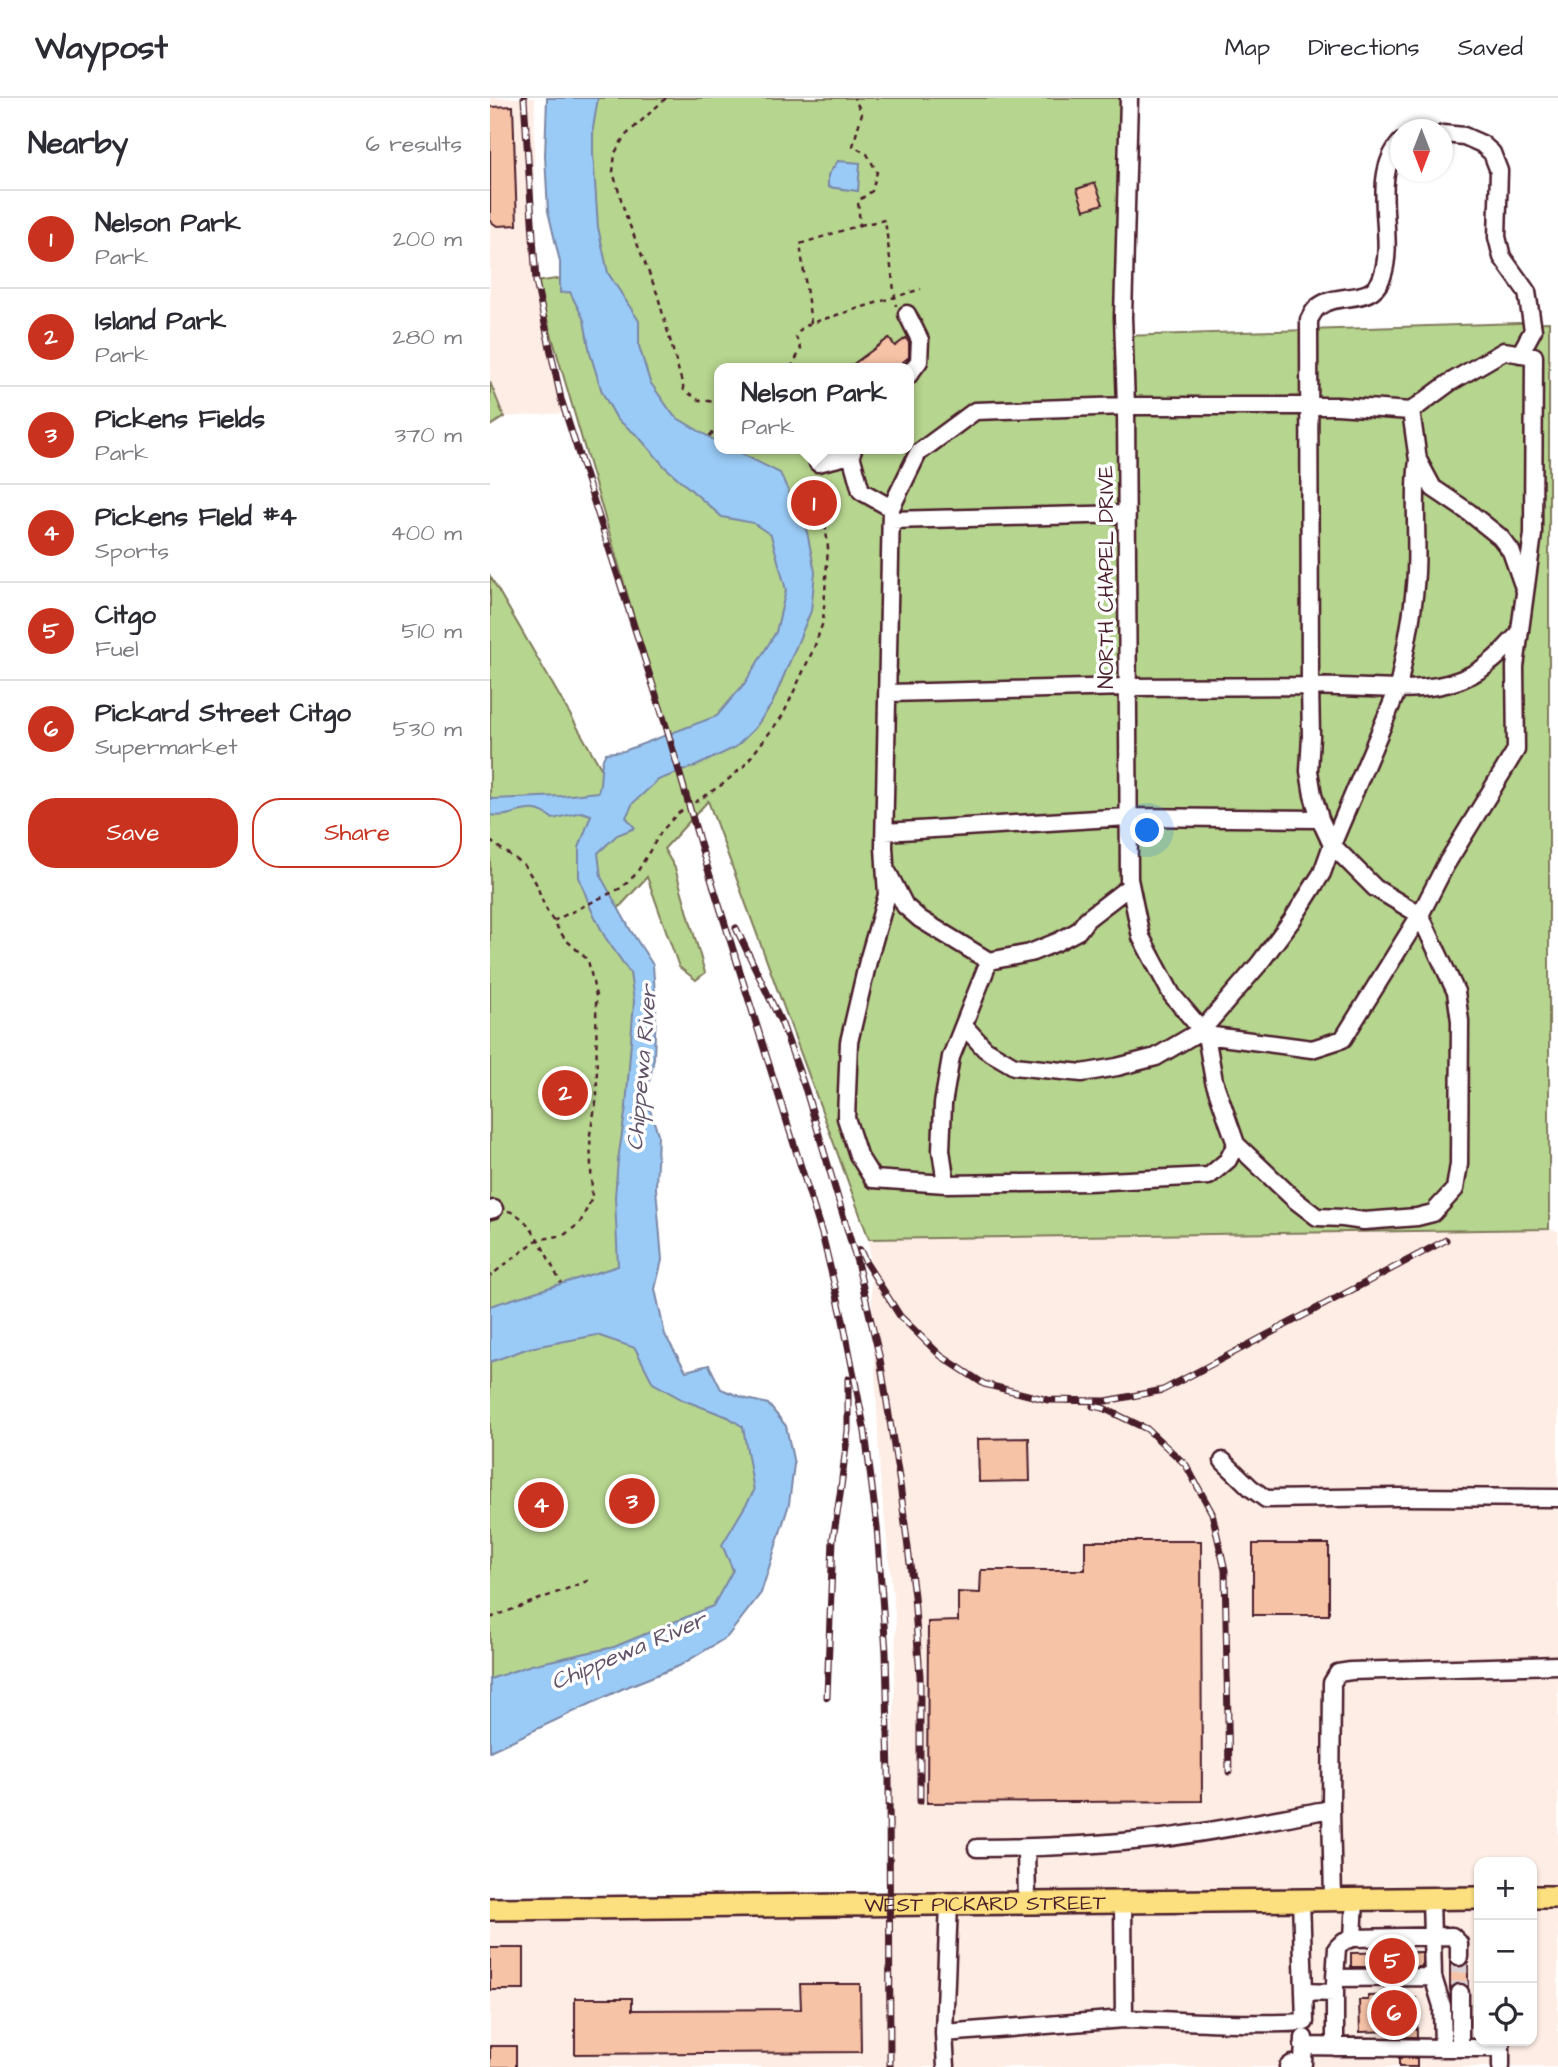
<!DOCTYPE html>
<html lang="en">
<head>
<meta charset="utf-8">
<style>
  body { margin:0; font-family:"Architects Daughter",sans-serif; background:#f2f2f3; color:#2b2b33 }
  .controls { position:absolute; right:21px; bottom:21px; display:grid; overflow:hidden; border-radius:14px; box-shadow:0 2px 5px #0004 }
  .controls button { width:63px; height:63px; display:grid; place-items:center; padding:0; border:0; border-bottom:2px solid #e1e1e2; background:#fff; color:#2b2b33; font:35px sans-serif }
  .compass { position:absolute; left:900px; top:21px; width:63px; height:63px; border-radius:50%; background:#fff; box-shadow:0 2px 5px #0004; rotate:180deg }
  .you { position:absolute; left:658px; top:733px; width:24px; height:24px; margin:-18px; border:5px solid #fff; border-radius:50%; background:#1a73e8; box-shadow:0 0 0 10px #1a73e833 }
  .badge { display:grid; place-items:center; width:46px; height:46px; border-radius:50%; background:#c8321e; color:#fff; font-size:23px; font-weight:700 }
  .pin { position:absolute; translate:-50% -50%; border:4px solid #fff; box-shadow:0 2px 7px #0006 }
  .popup { position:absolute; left:224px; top:265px; width:200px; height:91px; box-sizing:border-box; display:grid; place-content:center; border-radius:14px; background:#fff; filter:drop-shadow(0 2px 5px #0005); font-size:23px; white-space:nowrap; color:#7c7c81 }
  .popup b { font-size:26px; color:#2b2b33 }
  .popup::after { content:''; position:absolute; left:50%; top:100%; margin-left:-14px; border:14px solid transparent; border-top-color:#fff }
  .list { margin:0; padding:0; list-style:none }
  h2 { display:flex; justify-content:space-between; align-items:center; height:91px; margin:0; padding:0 28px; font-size:30px }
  h2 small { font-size:23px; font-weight:400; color:#7c7c81 }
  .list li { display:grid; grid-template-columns:46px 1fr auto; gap:21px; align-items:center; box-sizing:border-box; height:98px; padding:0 28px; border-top:2px solid #e1e1e2 }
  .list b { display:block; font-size:26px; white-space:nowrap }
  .list p { margin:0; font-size:23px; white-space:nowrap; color:#7c7c81 }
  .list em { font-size:23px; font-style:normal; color:#7c7c81 }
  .actions { display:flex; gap:14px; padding:21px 28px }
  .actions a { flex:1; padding:16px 0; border:2px solid #c8321e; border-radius:28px; text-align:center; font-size:24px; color:#c8321e }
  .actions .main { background:#c8321e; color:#fff }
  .icon { flex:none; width:38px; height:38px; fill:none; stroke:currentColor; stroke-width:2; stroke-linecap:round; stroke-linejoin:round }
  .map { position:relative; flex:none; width:1068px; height:1969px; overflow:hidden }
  header { display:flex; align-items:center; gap:42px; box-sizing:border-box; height:98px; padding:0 35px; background:#fff; border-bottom:2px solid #e1e1e2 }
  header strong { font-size:33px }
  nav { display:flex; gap:38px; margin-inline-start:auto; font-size:24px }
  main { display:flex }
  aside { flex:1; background:#fff }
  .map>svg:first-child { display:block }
  .built { fill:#fdede5; fill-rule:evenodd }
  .green { fill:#b6d58e; stroke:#807a5c; stroke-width:2; fill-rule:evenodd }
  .water { fill:#9acbf6; stroke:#7a86a5; stroke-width:2 }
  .building { fill:#f7c3a7; stroke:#4a1f2b; stroke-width:2 }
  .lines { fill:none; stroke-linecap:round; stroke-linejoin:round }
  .minor-tunnel { stroke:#dbd2d5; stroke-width:16; stroke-dasharray:16 8; stroke-linecap:butt }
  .minor-casing { stroke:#4a1f2b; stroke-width:21 }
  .major-casing { stroke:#4a1f2b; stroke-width:26 }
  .path { stroke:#4a1f2b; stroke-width:2.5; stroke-dasharray:5 5; stroke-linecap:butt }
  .minor { stroke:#fff; stroke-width:16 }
  .major { stroke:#fce080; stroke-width:21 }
  .rail-casing { stroke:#4a1f2b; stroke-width:7 }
  .rail { stroke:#fff; stroke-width:4.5; stroke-dasharray:13; stroke-linecap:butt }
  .labels { text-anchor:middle; stroke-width:7; stroke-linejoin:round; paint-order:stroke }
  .street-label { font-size:21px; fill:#4a1f2b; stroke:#fff }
  .water-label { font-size:23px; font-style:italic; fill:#625368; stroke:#fff }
</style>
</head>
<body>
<header>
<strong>Waypost</strong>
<nav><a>Map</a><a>Directions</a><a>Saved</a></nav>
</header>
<main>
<aside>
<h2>Nearby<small>6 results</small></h2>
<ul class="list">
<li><span class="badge">1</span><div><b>Nelson Park</b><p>Park</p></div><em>200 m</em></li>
<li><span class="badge">2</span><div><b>Island Park</b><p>Park</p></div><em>280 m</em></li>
<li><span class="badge">3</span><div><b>Pickens Fields</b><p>Park</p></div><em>370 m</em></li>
<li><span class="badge">4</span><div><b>Pickens FIeld #4</b><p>Sports</p></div><em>400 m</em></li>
<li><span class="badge">5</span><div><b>Citgo</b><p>Fuel</p></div><em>510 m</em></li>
<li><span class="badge">6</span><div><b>Pickard Street Citgo</b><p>Supermarket</p></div><em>530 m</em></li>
</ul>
<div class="actions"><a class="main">Save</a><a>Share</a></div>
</aside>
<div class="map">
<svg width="1068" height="1969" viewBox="0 0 1068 1969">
  <rect width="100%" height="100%" fill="#fff"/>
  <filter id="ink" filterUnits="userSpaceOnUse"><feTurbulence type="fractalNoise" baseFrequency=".0143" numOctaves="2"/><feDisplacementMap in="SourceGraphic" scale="14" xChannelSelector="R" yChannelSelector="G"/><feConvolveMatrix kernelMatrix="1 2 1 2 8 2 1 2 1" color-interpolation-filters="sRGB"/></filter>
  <g filter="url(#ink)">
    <path class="built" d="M0,0H45L43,148L46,183L76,315L14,319L0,284Z
      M1059,1131L1068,1133V1969H0V1811L400,1806L406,1526L390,1378L379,1141ZM989,1764H1042V1943H989Z"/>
    <path class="green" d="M91,0H639L634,238L1059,224V1131L379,1141L218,703L174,751L185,770L215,875L206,882L189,869L157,779L124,815L160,878L139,1097L173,1276L275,1322L292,1368L225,1516L0,1615V478L123,691L184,656L46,184L92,177ZM230,270H418V351H230Z
      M0,284L14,319L0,328Z"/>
    <path class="water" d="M57,0H108L103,30V55L108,129L118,175L149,223V248L160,284L184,318L229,345L230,351H242L290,375L317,434L325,474L321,513L282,606L265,630L246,649L208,667L168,682L143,705L136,719L145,730L127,737L108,755L111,779L141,833L163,867L166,912L164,960L156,1000L168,1036L166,1090L172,1162L165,1191L175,1237L196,1273L219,1267L231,1291L257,1301L278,1306L296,1328L304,1366L299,1406L271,1495L237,1539L189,1568L134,1590L0,1653V1581L41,1567L124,1549L223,1508L243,1472L232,1447L264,1393L253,1329L238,1319L193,1302L163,1285L145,1250L107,1237L39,1250L0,1264V1208L128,1168L125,1099L128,1062L136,1009L144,903L140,875L115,839L101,811L89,779V750L101,717L91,714L63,721C38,700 26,722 0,717V699L3,701L71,698L108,694C113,681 108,667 116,655L134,653L227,618L255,585L286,534L296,492L281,437L263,425L232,419L175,369L148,338L127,321L112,294L100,255L94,222L80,194L70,195V164L58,113L55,58Z
      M348,63L370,65L368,93L338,89V77Z"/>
    <path class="building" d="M23,8L27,127L7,128L0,123V9Z
      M605,85L613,106L594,112L587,91Z
      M399,240L405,248L416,240L419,245V259L413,264L414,266L411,270H358Z
      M539,1340L540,1383L489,1384L488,1341Z
      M595,1443H711L712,1703L437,1705L438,1524L468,1523V1494L490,1495L491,1472H595Z
      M763,1446H839V1517H763Z
      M0,1850H34V1892H0Z
      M932,1854V1869H861V1855Z
      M960,1864L964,1868L970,1869L978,1864V1889L969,1885L964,1886L960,1891Z
      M310,1886H370L371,1954L85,1956V1900H142V1912L311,1911Z
      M915,1897L916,1900H926L927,1939H909V1933L870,1934L869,1902H878V1898Z
      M0,1948H26V1969H0Z
      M909,1960H927V1969H909Z"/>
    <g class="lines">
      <path class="minor-tunnel" d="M969,1859L970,1895"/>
      <defs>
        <path id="minor" d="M639,0L633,219L636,308L639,781L651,839L682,897L716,937L724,983L746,1046L738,1062L719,1078L598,1084L456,1086L383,1081L368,1057L356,1020L359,944L378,863L397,797L394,749L401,410L428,355L485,313L636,308H847L921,313L959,285L1014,253L1044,258L1043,436L1025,569L1026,652L955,768L930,817L853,941L822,951L716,937
          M953,36L974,38L992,46L1002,55L1009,73L1007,139L1012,159L1037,194L1043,232L1030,256
          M417,216L430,242L429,263L418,278
          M921,313L928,362L943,390L980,415L1010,439L1021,453L1034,490
          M363,351L361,357L371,393L401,410
          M928,362C923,399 928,436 926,474C924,514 915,552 908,591C943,591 975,586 1002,563C1012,555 1020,544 1029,536
          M328,365L361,357
          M401,422L637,416
          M399,595L638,589L820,588L819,222C821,218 824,212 828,209C848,193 882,208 892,179C907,138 878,80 911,44
          M395,734L638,719L830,721
          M398,775L415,808L430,821L499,863L540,855L567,844L588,833L597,821L640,788
          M474,928L495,951L524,968L592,975L627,969L666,959L712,932L769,866L802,822L832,775L842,747L830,721L823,697L819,673L821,638L820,588L908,591L842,747L885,790L930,817L966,894L970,923L969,1066L965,1091L943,1115L927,1119L874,1123L853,1120L827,1119L805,1102L746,1046
          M456,1086L451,1052L453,1006L461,959L499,863
          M0,1112L4,1111
          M733,1363L761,1390L776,1401L907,1399L1068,1400
          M841,1711L843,1801
          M487,1750C549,1750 611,1747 673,1740C729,1733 785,1721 841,1711L842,1585L848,1575L861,1573L1068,1567
          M536,1750L537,1805
          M811,1801L814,1894L845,1895
          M865,1801L863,1840L854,1843L847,1850L845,1880L943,1879L941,1800
          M863,1840L962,1838L969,1845V1859
          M943,1879L952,1908L953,1950H1011V1943
          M970,1895V1950
          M634,1921C695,1922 754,1928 815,1924L814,1894
          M454,1935L634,1921L633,1804
          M813,1948L953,1950
          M845,1949V1884
          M456,1969L454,1935L459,1805
          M798,1969L802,1966H813L814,1940
          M1011,1969V1950"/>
        <g id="major">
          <path d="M1042,1799H1068"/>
          <path id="s1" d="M0,1811L989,1800"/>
        </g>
      </defs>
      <use href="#minor" class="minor-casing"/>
      <use href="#major" class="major-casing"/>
      <path class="path" d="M176,0L134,39L125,55L123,74L136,118L167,195L194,292L209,302L227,304L230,302
        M370,127L395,122L406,208
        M321,225L310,146L370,127L368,103L382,93L387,74L377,56L363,48L372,15L364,0
        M301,270L311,251L306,239L311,231L321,225L431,191
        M219,338L230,329
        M0,743L34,767L46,785L54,807L63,823L75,841L98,862L106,898L107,999L100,1036L102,1100L90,1125L74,1137L47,1142L0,1178
        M63,823L131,790L146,776L171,734L187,716L233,686L254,668L293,617L324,550L333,524L338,450L330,379
        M18,1113C42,1118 59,1164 71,1185
        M0,1520L100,1482"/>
      <use href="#minor" class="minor"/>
      <use href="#major" class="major"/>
      <defs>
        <path id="rail" d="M34,0L46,184L71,301L176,628L211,749L332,1136L353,1222L375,1334L387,1429L396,1554L399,1678L400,1969
          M246,830L292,926L316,993L367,1164L390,1261L410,1386L424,1498L430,1578V1703
          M370,1152L376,1165L410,1218L451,1258L494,1286L558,1302L616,1303L673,1292L956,1142
          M603,1308L613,1310L657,1331L696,1367L722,1415L735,1472L739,1674
          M337,1599L343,1441L350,1397L358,1332V1281"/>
      </defs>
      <use href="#rail" class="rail-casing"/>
      <use href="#rail" class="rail"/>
    </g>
  </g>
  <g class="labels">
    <g class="street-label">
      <text transform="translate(616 479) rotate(-90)" y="7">NORTH CHAPEL DRIVE</text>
      <text dy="7" stroke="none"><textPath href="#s1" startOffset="495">WEST PICKARD STREET</textPath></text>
    </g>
    <g class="water-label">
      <text transform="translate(151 970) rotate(-85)" y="8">Chippewa River</text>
      <text transform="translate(138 1552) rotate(-23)" y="8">Chippewa River</text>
    </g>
  </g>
</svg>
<div class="controls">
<button>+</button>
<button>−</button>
<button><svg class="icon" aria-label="locate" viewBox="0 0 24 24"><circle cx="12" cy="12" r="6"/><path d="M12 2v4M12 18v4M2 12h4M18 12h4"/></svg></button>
</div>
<svg class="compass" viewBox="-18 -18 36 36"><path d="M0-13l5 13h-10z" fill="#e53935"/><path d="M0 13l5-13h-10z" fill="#7c7c81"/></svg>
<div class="you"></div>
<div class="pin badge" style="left:324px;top:405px">1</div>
<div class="popup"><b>Nelson Park</b>Park</div>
<div class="pin badge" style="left:75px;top:995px">2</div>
<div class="pin badge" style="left:142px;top:1403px">3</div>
<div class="pin badge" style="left:51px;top:1407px">4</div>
<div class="pin badge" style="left:902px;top:1863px">5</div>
<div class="pin badge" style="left:904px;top:1915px">6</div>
</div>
</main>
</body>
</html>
